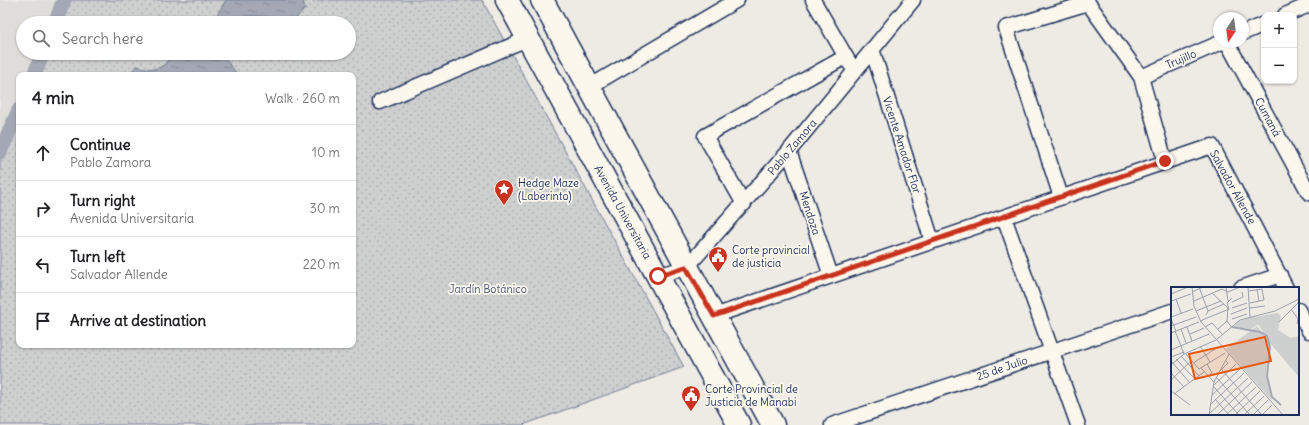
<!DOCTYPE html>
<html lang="en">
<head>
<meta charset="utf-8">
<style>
  body { margin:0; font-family:Delius,sans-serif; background:#f2f2f2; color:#202124 }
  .controls { position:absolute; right:12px; top:12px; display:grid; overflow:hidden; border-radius:8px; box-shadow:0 1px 3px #0004 }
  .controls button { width:36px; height:36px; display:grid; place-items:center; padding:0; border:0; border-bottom:1px solid #e0e0e0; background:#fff; color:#202124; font:20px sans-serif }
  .compass { position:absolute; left:1213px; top:12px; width:36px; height:36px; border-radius:50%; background:#fff; box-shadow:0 1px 3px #0004; rotate:193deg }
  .stop { position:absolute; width:12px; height:12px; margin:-9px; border:3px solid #c8321e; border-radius:50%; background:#fff }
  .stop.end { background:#c8321e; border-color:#fff; box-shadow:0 1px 4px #0008 }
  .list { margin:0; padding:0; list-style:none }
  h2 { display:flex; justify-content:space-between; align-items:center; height:52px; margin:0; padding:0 16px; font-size:17px }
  h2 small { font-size:13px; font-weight:400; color:#757577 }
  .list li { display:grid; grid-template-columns:26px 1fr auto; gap:12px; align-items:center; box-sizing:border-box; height:56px; padding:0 16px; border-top:1px solid #e0e0e0 }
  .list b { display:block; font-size:15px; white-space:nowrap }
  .list p { margin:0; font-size:13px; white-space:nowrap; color:#757577 }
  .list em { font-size:13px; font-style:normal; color:#757577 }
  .icon { flex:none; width:22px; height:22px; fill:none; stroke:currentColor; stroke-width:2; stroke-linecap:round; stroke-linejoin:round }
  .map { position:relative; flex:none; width:1309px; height:425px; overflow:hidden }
  .search { position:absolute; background:#fff; box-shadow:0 1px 3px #0004; left:16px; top:16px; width:340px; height:44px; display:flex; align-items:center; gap:10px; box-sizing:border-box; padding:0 14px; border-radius:22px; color:#757577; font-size:15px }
  .panel { position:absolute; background:#fff; box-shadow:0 1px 3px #0004; left:16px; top:72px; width:340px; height:276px; border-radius:8px }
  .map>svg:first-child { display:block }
  .built { fill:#deddda }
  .park { fill:url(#park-dots); stroke:#747f96 }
  .water { fill:url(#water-ripples); stroke:#6d7892 }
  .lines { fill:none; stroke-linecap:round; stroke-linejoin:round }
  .canal { stroke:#a3a8b4; stroke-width:15 }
  .minor-casing { stroke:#1b2f5e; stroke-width:17 }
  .primary-casing { stroke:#1b2f5e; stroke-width:25 }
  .minor { stroke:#fbf7ec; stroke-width:14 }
  .primary { stroke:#fbf7ec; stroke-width:22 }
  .route { stroke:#c8321e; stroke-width:5 }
  .labels { text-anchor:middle; stroke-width:3.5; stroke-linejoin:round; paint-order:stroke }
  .street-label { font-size:11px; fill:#1b2f5e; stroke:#fbf7ec }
  .poi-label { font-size:11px; fill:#1b2f5e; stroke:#fbf7ec; text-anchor:start }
  .park-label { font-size:11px; fill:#48577a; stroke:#fbf7ec }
  .inset-river { fill:none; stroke:#a3a8b4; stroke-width:2 }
  .inset-road { fill:none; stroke:#9aa0ae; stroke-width:1 }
  .view { fill:#e8590c; fill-opacity:0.15; stroke:#e8590c; stroke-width:2 }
  .inset-edge { fill:none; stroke:#1b2f5e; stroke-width:2 }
</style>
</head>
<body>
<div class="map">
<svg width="1309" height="425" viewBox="0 0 1309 425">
  <defs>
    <pattern id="park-dots" width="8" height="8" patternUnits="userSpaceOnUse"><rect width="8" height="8" fill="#cecfcf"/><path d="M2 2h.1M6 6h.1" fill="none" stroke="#b0b2b4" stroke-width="1.8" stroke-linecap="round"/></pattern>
    <pattern id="water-ripples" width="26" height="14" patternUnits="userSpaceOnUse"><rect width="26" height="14" fill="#a3a8b4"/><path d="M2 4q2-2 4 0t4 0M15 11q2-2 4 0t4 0" fill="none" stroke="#848996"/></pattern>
  </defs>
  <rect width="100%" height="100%" fill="#eeebe4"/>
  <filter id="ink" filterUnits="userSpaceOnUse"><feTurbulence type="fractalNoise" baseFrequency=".025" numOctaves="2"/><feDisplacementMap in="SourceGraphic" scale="8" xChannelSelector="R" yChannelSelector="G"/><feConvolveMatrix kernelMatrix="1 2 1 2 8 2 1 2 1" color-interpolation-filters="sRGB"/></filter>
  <g filter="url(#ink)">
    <path class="built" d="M0,0H64L55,23H23V53H43L34,75H19V110L0,152Z"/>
    <path class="park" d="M64,0H482L684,367L523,425H0V152L19,110V345H353V75H34L43,53H349V23H55Z"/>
    <path class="water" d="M226,0H303L305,9L293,21C277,19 240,9 229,23H212Z
      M173,53H220L238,75H129L136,66C156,71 162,71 173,53Z"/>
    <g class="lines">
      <path class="canal" d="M55,23L64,0
        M34,75L43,53
        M0,152L19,110"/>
      <defs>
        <path id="minor" d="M813,0L850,64
          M1086,0L1141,77L1165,161
          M1285,15L1309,5
          M1243,33L1264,24
          M1227,42L1309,193
          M872,49L932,241
          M1141,77L1222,42
          M589,87L737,0
          M380,102L529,38
          M789,151L831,276
          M1061,197L1006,28L1088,3
          M744,204L705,136L845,57
          M1004,217L1078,425
          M658,276L687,267L789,151L913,0
          M1241,288L1280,275
          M1298,310L1309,331
          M714,316L1212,146L1286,288
          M832,425L1172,311"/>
        <path id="primary" d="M507,0L739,425
          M542,0L773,425"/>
      </defs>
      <use href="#minor" class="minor-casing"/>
      <use href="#primary" class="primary-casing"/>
      <use href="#minor" class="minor"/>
      <use href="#primary" class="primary"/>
    </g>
  </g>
  <g class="lines" filter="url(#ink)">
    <path class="route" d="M658,276L686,267L714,316L1165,161"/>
  </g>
  <defs>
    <symbol id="sight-pin" viewBox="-11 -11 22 30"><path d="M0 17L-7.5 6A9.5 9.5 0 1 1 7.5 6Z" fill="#c8321e" stroke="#fbf7ec"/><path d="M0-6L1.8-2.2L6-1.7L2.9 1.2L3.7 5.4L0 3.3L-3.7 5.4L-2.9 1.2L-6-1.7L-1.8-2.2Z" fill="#fff"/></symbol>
    <symbol id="civic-pin" viewBox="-11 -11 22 30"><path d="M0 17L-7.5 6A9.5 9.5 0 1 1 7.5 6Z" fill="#c8321e" stroke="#fbf7ec"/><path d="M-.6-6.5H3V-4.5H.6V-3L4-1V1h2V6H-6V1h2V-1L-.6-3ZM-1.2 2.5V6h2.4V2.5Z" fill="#fff"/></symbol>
  </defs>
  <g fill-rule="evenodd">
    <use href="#sight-pin" x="493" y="178" width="22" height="30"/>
    <use href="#civic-pin" x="707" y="245" width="22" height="30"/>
    <use href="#civic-pin" x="680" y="384" width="22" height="30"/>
  </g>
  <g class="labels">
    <g class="street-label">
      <text transform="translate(1181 59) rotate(-23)" y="4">Trujillo</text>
      <text transform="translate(1268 117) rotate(62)" y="4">Cumaná</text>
      <text transform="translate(902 145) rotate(72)" y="4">Vicente Amador Flor</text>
      <text transform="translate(792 147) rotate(-50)" y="4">Pablo Zamora</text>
      <text transform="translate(1233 187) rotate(61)" y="4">Salvador Allende</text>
      <text transform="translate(623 212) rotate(61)" y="4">Avenida Universitaria</text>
      <text transform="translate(810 213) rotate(72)" y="4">Mendoza</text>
      <text transform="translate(1002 368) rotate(-19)" y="4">25 de Julio</text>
    </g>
    <g class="poi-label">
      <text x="518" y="187">Hedge Maze<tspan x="518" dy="13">(Laberinto)</tspan></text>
      <text x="732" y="254">Corte provincial<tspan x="732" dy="13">de justicia</tspan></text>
      <text x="705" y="393">Corte Provincial de<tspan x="705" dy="13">Justicia de Manabi</tspan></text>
    </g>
    <g class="park-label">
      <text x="488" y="293">Jardín Botánico</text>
    </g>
  </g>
  <g transform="translate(1171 287)">
    <rect width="128" height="128" fill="#eeebe4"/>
    <path d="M107,26L110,29L107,43L120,51L128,49V90L99,56L87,37L80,42L63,40L66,35L77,31Z" fill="#cecfcf"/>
    <path d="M86,39L99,56L95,86L101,114L55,62Z" fill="#cecfcf"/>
    <path class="inset-river" d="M61,40L89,45L96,49L99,59L96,89L101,110L110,118"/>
    <path class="inset-road" d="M21,0L23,19L30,35L112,128M28,0L37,24L35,28M55,0L57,14M77,0L79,30M86,2L88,14M78,4L91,2L93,13L79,16M21,5L32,0M41,6L57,21L56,34L61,41M0,7L17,0M5,12L10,26M0,14L20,7M23,14L51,2L57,5L69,0M61,15L72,10L71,5M61,21L76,16M79,21L94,19M120,22L127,32L126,37M25,24L50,14M37,24L53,17M60,27L76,21M0,30L22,22M0,32L5,44M61,32L76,27M29,34L58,22L56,16L61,11M108,35L128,15M0,39L25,30M16,40L21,54M34,40L41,36L52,48M10,42L15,56M47,42L56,34M4,44L13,67M0,46L28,35M19,47L33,41M29,59L39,75M0,63L38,47M14,66L28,82L54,66M10,69L28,89M0,70L13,65M5,72L24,92M0,74L19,96M22,76L49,59M36,77L41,86L37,89M0,78L13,67L45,53L69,33L104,24L128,12M30,81L43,95M50,82L91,128M51,82L57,76L54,73M0,86L13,100M45,90L79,128M0,93L20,74M42,99L68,128M42,99L65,77M0,104L19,118M3,107L33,85M41,108L69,82M44,112L58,128M40,117L73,86M38,127L77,91M38,128L43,95L58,67M46,128L81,95M55,128L85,100M64,128L89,104M73,128L93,109M82,128L97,113M91,128L101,118"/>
    <path class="view" d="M94,50L100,74L24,92L18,67Z"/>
    <rect width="128" height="128" class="inset-edge"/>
  </g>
</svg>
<div class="controls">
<button>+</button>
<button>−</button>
</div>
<svg class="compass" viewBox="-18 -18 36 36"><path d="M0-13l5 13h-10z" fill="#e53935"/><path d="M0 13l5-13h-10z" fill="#757577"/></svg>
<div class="stop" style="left:658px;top:276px"></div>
<div class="stop end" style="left:1165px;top:161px"></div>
<div class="search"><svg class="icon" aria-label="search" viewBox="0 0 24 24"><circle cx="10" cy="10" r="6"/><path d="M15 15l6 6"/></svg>Search here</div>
<section class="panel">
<h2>4 min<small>Walk · 260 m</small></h2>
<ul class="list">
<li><svg class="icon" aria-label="ahead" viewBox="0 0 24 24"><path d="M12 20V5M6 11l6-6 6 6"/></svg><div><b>Continue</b><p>Pablo Zamora</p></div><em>10 m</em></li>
<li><svg class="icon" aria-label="right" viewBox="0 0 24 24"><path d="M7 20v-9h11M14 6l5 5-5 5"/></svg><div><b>Turn right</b><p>Avenida Universitaria</p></div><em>30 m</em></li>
<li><svg class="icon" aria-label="left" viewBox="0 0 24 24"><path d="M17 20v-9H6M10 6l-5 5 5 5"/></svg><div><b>Turn left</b><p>Salvador Allende</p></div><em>220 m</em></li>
<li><svg class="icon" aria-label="arrive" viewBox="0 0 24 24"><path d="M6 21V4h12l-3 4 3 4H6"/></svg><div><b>Arrive at destination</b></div></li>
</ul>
</section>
</div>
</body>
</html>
